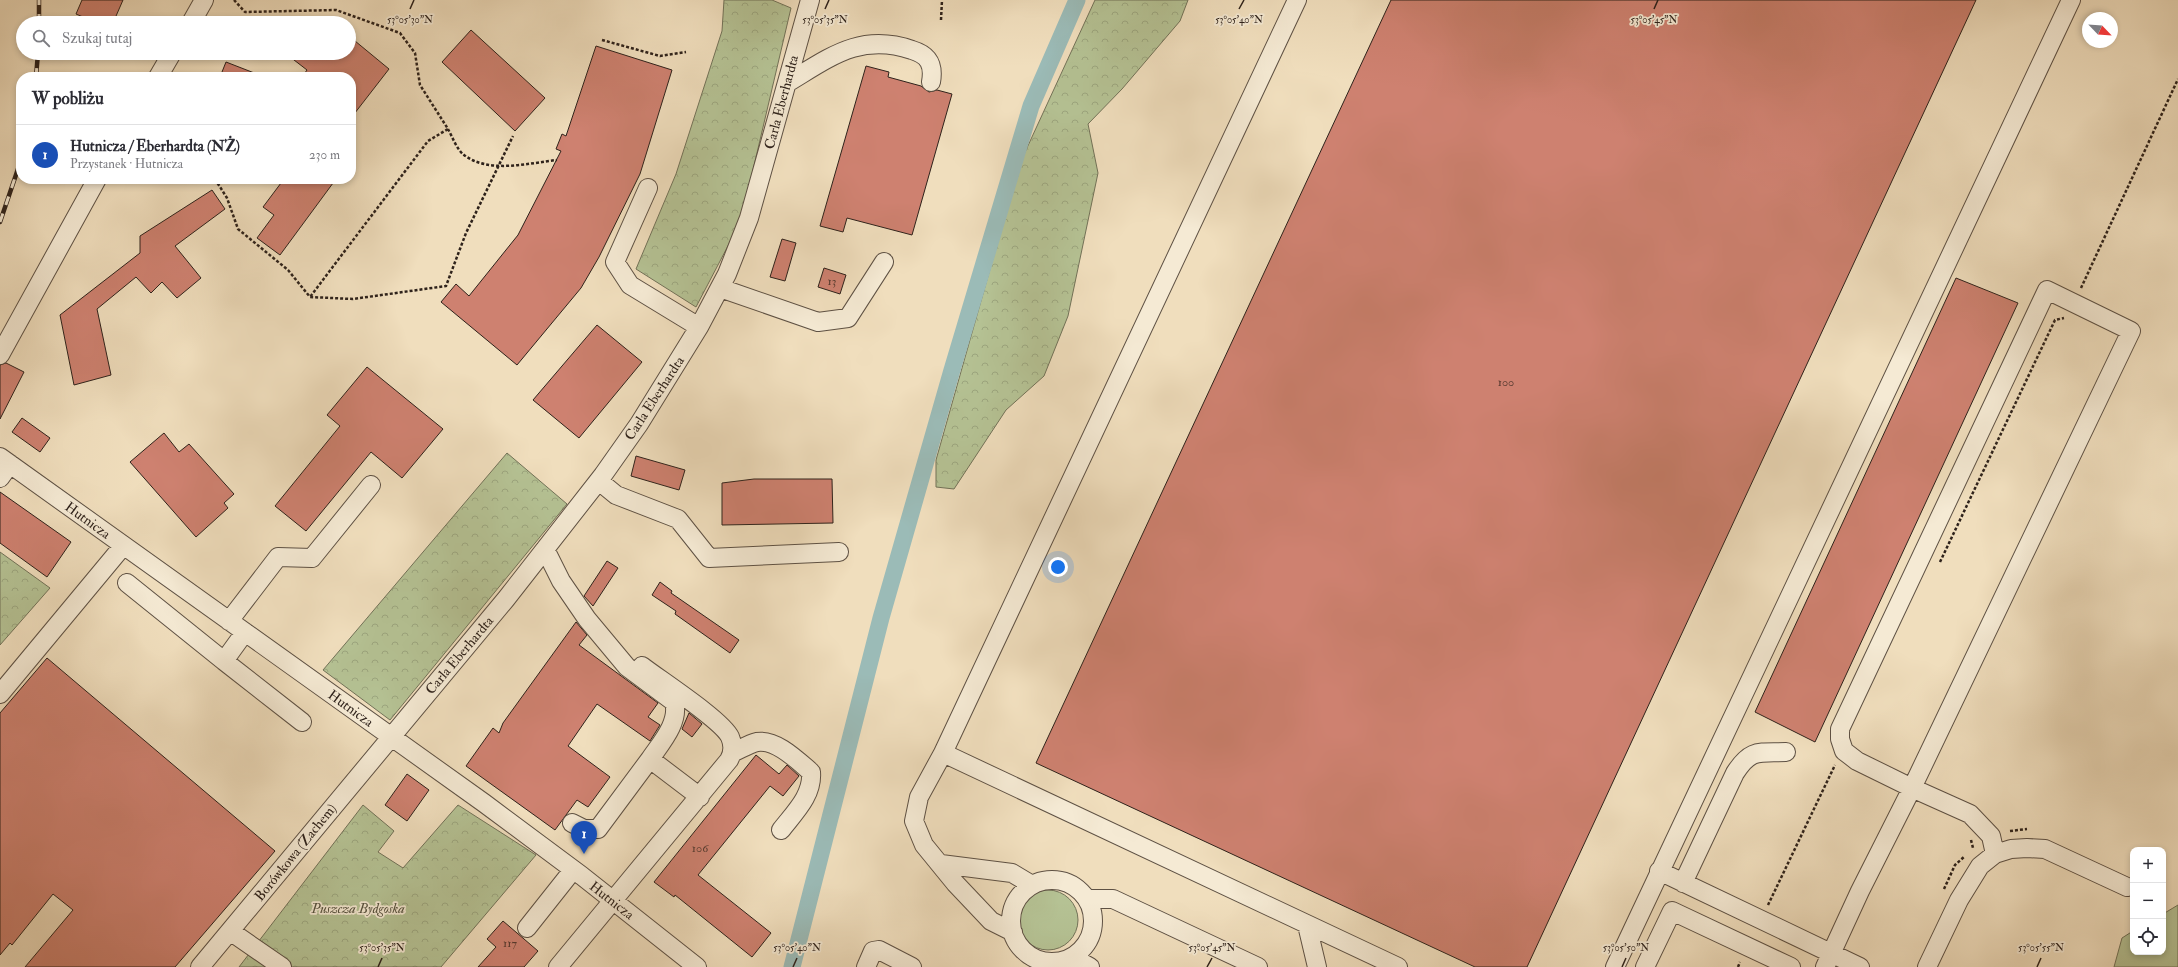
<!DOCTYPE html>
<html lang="pl">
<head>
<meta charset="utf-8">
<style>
  body { margin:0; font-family:"IM FELL Double Pica",serif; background:#f7f7f7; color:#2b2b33 }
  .controls { position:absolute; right:12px; bottom:12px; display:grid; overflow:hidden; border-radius:8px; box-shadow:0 2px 6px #0003 }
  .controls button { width:36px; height:36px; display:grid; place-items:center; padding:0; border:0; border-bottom:1px solid #e1e1e2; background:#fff; color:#2b2b33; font:20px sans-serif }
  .compass { position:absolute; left:2082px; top:12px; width:36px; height:36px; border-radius:50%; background:#fff; box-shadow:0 2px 6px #0003; rotate:115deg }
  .you { position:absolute; left:1058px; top:567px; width:14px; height:14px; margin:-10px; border:3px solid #fff; border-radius:50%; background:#1a73e8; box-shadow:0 0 0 6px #1a73e833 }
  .badge { display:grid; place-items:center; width:26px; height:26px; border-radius:50%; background:#8f2418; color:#fff; font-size:13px; font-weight:700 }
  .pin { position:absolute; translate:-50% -33px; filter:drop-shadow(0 1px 2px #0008) }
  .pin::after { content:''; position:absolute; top:21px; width:14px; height:12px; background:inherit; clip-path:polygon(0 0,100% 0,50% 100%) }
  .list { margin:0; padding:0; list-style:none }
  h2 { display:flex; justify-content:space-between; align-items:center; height:52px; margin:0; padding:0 16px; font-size:17px }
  h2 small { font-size:13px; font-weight:400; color:#7c7c81 }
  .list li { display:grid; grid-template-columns:26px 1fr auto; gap:12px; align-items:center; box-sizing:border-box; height:60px; padding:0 16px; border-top:1px solid #e1e1e2 }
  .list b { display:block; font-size:15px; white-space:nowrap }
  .list p { margin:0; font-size:13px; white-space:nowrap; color:#7c7c81 }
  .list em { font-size:13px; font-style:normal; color:#7c7c81 }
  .icon { flex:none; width:22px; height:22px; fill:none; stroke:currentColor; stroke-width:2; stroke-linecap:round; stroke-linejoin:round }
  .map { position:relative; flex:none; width:2178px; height:967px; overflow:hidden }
  .search { position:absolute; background:#fff; box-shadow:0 2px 6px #0003; left:16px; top:16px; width:340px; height:44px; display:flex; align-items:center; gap:10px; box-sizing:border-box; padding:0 14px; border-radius:22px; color:#7c7c81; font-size:15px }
  .panel { position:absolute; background:#fff; box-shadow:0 2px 6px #0003; left:16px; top:72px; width:340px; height:112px; border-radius:16px }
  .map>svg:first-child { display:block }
  .grass { fill:#b5c294; stroke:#727258 }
  .forest { fill:url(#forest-crowns); stroke:#727258 }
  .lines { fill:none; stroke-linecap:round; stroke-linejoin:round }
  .canal { stroke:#9bbbb7; stroke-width:17 }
  .building { fill:#ce8170; stroke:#2e221b }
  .minor-casing { stroke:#5e5144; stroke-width:20 }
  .path { stroke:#2e221b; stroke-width:2.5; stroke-dasharray:3 2; stroke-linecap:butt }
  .minor { stroke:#f5ead4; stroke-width:18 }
  .rail-casing { stroke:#2e221b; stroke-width:4.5 }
  .rail { stroke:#f5ead4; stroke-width:3; stroke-dasharray:9; stroke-linecap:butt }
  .ticks { fill:none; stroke:#2e221b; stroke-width:1.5 }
  .labels { text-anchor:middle; stroke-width:3.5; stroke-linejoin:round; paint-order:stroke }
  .number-label { font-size:12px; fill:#563a30 }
  .street-label { font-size:14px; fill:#2e221b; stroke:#f5ead4 }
  .park-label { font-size:14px; font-style:italic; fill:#56523f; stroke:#f5ead4 }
  .ticks-label { font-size:10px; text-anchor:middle; fill:#2e221b; stroke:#f5ead4; stroke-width:3.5; stroke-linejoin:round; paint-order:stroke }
</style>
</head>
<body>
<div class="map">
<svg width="2178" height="967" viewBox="0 0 2178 967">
  <defs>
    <pattern id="forest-crowns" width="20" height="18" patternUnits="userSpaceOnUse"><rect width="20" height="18" fill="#b5c294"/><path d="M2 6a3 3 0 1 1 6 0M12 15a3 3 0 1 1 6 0" fill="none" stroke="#9ca67f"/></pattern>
  </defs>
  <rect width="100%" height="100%" fill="#f0debd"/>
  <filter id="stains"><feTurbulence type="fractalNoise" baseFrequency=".005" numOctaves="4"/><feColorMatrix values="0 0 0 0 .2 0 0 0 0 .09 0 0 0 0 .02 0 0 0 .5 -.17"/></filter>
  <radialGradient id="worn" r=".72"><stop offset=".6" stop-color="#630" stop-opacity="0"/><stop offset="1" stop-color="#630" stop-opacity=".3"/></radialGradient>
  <path class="grass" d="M1018 920a30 30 0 1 1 60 0a30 30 0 1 1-60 0Z
    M2178,905V967H2114L2122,938L2133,931V952H2163V914Z"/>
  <path class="forest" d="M724,0H772L791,8L741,221L696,307L636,269L676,174L722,31Z
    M1095,0H1188L1180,21L1122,89L1088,124L1098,173L1068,316L1044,376L1006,410L954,489L936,487V460L1020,163Z
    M507,453L567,504L390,720L323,670Z
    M0,552L50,588L0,645Z
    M363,805L394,831L378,852L403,868L458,805L536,855L441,967H239Z"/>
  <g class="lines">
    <path class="canal" d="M792,967L881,618L952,370L1031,106L1077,0"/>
  </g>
  <path class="building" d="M82,0H123L113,23H97L76,14Z
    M1391,0H1976L1527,967H1475L1036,763Z
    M471,30L545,98L515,131L442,62Z
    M349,36L389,69L351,118V77H302L307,70L285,53H349Z
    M596,46L672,70L640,174L599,257L581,288L517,365L441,302L456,284L469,296L518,235L561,151L556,149L562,134L566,136Z
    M226,62L262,76V77H220Z
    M866,66L889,72L888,77L921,86L929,92L937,90L952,94L912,235L847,218L843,232L820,226Z
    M284,179H336L280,255L257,238L274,215L263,207Z
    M212,190L225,209L175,246L201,278L177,298L162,282L151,293L136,277L97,309L111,375L74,385L60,315L140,253V236Z
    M782,239L796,243L785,281L770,277Z
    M824,268L846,275L840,294L818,287Z
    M1956,278L2018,303L1815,742L1755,712Z
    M597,325L642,362L579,438L533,400Z
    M6,363L24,372L0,419V365Z
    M367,367L443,429L402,478L371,452L306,531L275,506L340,426L327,415Z
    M22,418L50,438L40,452L12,432Z
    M164,433L179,452L189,444L234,494L224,503L228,508L196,537L130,462Z
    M636,456L685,470L679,490L631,476Z
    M754,479H832L833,523L722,525V483Z
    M0,492L71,542L47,577L0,543Z
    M607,561L618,568L593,606L584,596Z
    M660,582L672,591L671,593L739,640L730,653L675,614L676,611L652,595Z
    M576,622L587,635L579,645L658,703L648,717L660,725L650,741L597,704L568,746L610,777L588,807L577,800L555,830L466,766L493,728L499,733L503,723Z
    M47,658L275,851L175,967H25L73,910L53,894L12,945L10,943L0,955V713Z
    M689,713L702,724L692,737L682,729Z
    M756,755L779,774L787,765L799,776L783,796L770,786L698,875L771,933L752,957L675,895L674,897L654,882Z
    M407,774L429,790L407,821L385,805Z
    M503,921L538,951L524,967H478L496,947L487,939Z"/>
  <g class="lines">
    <defs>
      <path id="minor" d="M1297,0L943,753L1398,967
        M191,23L204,0
        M158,77L172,53
        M787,83C829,58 860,32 912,50C929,55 934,65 931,82
        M648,188L615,262L630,285L699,327
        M720,288L818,322L848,318L884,262
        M0,355L97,179
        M0,457L484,803L582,876L697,967
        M0,478L10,464
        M599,481L616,495L678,519L709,558L839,552
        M545,549L561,581L587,619L627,667L674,702C680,722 661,743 650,759
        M127,583L224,661
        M229,621L278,557L312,558L371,485
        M245,632L224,661L302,722
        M0,694L123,546
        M734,752C741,749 749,744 757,742C776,739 797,760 811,772C813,795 795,812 781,830
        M943,753L919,797L914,821L924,845L955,883L991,921L1013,932
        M572,823L584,829H598L650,759L700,797
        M941,864L1012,873L1032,885
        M1659,871L1860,967
        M1011 921a41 41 0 1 1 82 0a41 41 0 1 1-82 0Z
        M1683,883L1735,773C1751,748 1759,753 1786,752
        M1087,899H1113L1258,967
        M1307,925L1317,967
        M527,928L573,870
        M230,931L282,967
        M1072,957L1090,967
        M200,967L506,599L603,475L639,424L699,327L727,274L749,218L810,0
        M558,967L729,760C733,753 734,746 730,737C722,720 660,680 642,666
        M866,967L873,951L879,950L912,967
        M1615,967L2071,0
        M1645,967L1672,911L1791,967
        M1825,967L1860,891L1912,788L2131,331L2047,290L1840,729V739L1844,751L1857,761L1912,788L1970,814L1991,836L1995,854
        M1927,967L1959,900L1980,866L1995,854L2011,849L2027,848L2045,849L2127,887"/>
    </defs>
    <use href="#minor" class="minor-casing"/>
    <path class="path" d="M234,0L245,12L336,10L400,33L415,53L420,85L448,129L428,141L310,297
      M941,20L942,0
      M602,40L660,56L686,52
      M448,129C452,136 457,150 464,155C489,174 529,163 557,160
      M215,179L227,198L238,229L288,270L310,297L353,299L446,286L466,233L513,136
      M2081,288L2178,79
      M1940,562L2055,320L2064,318
      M2010,831L2027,829
      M1971,840L1973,848
      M1944,889L1955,865L1965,856
      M1768,905L1835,765
      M1738,967L1740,962"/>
    <use href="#minor" class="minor"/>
    <defs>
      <path id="rail" d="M39,23V0
        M36,77L38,53
        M0,222L21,160"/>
    </defs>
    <use href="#rail" class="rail-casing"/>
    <use href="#rail" class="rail"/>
  </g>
  <path class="ticks" d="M410,9L414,0M825,9L829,0M1239,9L1244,0M1654,9L1658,0M378,967L382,958M793,967L797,958M1207,967L1212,958M1622,967L1626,958M2037,967L2041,958"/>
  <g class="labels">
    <g class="number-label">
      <text x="832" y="285">13</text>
      <text x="1506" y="386">100</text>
      <text x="700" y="852">106</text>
      <text x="510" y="947">117</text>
    </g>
    <g class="street-label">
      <text transform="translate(781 102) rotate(-75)" y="5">Carla Eberhardta</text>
      <text transform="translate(654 398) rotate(-57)" y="5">Carla Eberhardta</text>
      <text transform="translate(88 520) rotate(36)" y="5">Hutnicza</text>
      <text transform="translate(459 655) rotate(-50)" y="5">Carla Eberhardta</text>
      <text transform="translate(351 708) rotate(36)" y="5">Hutnicza</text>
      <text transform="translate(295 852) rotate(-51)" y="5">Borówkowa (Zachem)</text>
      <text transform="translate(612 900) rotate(38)" y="5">Hutnicza</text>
    </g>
    <g class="park-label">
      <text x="358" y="913">Puszcza Bydgoska</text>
    </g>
  </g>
  <g class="ticks-label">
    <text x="410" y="23">53°05'30"N</text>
    <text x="825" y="23">53°05'35"N</text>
    <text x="1239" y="23">53°05'40"N</text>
    <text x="1654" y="23">53°05'45"N</text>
    <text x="1212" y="951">53°05'45"N</text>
    <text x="1626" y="951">53°05'50"N</text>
    <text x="382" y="951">53°05'35"N</text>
    <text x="797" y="951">53°05'40"N</text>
    <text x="2041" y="951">53°05'55"N</text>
  </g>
  <rect width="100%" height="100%" filter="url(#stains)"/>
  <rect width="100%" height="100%" fill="url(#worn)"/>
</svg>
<div class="controls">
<button>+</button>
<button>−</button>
<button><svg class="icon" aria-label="locate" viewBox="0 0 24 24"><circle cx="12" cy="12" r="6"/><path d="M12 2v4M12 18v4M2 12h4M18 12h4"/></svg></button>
</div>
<svg class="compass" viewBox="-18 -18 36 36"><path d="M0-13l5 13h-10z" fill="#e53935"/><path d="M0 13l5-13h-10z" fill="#7c7c81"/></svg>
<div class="you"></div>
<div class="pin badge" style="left:584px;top:854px;background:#1a4fb4">1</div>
<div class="search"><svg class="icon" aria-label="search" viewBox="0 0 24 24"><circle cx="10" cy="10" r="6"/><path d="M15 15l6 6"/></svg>Szukaj tutaj</div>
<section class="panel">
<h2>W pobliżu<small></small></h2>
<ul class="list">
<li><span class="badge" style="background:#1a4fb4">1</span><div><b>Hutnicza / Eberhardta (NŻ)</b><p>Przystanek · Hutnicza</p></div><em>230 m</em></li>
</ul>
</section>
</div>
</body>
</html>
